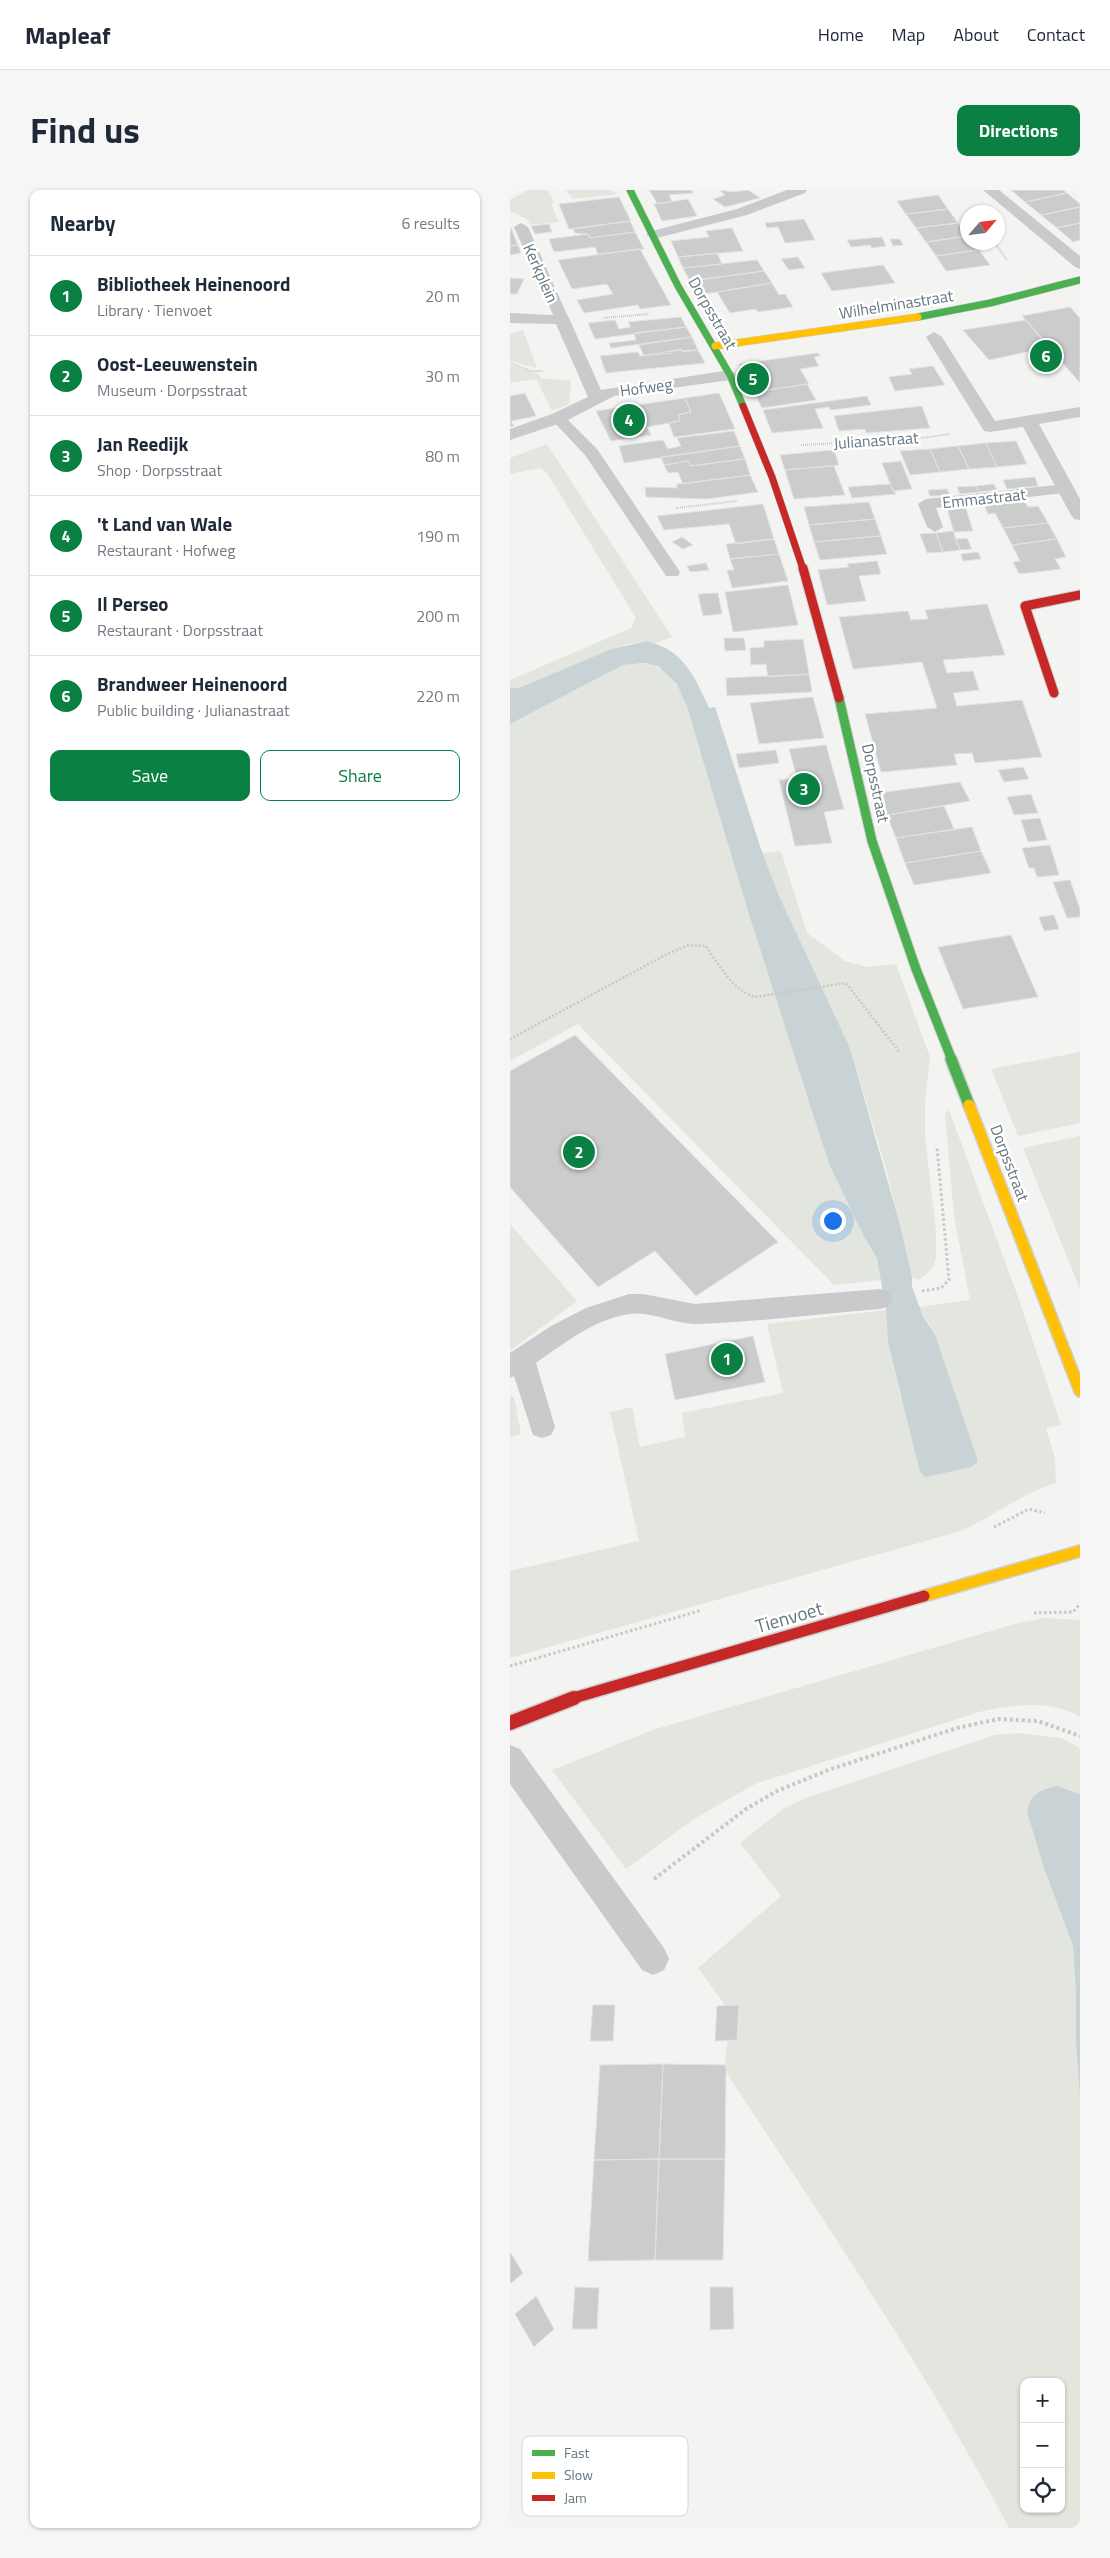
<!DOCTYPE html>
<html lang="en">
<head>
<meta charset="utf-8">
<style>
  body { margin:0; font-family:"Titillium Web",sans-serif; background:#f6f6f7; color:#1f2937 }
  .controls { position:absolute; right:15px; bottom:15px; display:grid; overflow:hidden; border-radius:10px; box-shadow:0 1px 4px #0004 }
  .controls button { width:45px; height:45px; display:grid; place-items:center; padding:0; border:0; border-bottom:1px solid #e0e1e3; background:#fff; color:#1f2937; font:25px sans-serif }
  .compass { position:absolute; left:450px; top:15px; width:45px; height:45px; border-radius:50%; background:#fff; box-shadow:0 1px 4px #0004; rotate:62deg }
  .you { position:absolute; left:322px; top:1030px; width:18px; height:18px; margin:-12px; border:4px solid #fff; border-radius:50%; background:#1a73e8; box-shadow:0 0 0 8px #1a73e833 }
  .badge { display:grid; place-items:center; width:32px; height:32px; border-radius:50%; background:#0b8043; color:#fff; font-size:16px; font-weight:700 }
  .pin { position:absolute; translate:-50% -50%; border:2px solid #fff; box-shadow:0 1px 5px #0006 }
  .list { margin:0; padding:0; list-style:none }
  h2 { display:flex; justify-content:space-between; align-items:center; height:65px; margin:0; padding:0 20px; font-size:21px }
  h2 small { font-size:16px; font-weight:400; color:#747a83 }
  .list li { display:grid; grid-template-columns:32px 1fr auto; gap:15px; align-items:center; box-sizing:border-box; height:80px; padding:0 20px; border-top:1px solid #e0e1e3 }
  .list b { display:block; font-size:19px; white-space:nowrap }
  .list p { margin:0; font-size:16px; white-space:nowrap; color:#747a83 }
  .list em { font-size:16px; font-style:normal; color:#747a83 }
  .actions { display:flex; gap:10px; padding:15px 20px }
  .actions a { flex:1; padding:11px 0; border:1px solid #0b8043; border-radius:10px; text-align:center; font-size:18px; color:#0b8043 }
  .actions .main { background:#0b8043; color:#fff }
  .icon { flex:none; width:28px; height:28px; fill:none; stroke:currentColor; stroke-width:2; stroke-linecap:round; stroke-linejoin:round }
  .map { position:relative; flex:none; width:570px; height:2338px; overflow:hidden; border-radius:10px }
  header { display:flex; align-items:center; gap:30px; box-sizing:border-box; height:70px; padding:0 25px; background:#fff; border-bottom:1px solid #e0e1e3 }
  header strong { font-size:24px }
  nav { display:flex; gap:28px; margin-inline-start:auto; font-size:18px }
  .intro { display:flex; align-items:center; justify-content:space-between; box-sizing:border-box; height:120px; padding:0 30px }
  h1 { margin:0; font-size:35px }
  .button { padding:12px 22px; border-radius:10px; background:#0b8043; color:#fff; font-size:18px; font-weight:700 }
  main { display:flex; gap:30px; padding:0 30px }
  aside { flex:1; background:#fff; border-radius:10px; box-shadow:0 1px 4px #0004 }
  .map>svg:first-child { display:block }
  .green { fill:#e3e6df; fill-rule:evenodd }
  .water { fill:#c9d2d4 }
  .building { fill:#cbcdcd; stroke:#e2e2e1 }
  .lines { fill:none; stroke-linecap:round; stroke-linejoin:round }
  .fast-far2-casing { stroke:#cfd0d0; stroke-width:8 }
  .fast-far1-casing { stroke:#cfd0d0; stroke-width:11 }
  .fast-casing { stroke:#cfd0d0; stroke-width:14 }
  .slow-far1-casing { stroke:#cfd0d0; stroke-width:8 }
  .slow-casing { stroke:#cfd0d0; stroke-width:14 }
  .jam-far3-casing { stroke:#cfd0d0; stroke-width:8 }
  .jam-far2-casing { stroke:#cfd0d0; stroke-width:11 }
  .jam-far1-casing { stroke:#cfd0d0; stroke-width:14 }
  .jam-casing { stroke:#cfd0d0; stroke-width:17 }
  .path-far3 { stroke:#c7c8c7; stroke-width:2; stroke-dasharray:1 1; stroke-linecap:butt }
  .path-far2 { stroke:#c7c8c7; stroke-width:2.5; stroke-dasharray:2 2; stroke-linecap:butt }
  .path-far1 { stroke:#c7c8c7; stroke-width:3; stroke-dasharray:2.5 2.5; stroke-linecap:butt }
  .path { stroke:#c7c8c7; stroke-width:4; stroke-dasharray:3 3; stroke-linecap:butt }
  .lane { fill:#c8cacb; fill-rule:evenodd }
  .street { fill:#c8cacb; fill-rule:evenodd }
  .fast-far2 { stroke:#4caf50; stroke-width:7 }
  .fast-far1 { stroke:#4caf50; stroke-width:9 }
  .fast { stroke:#4caf50; stroke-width:11 }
  .slow-far1 { stroke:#ffc107; stroke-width:7 }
  .slow { stroke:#ffc107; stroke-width:11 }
  .jam-far3 { stroke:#c62828; stroke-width:7 }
  .jam-far2 { stroke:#c62828; stroke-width:9 }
  .jam-far1 { stroke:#c62828; stroke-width:11 }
  .jam { stroke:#c62828; stroke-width:14 }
  .labels { text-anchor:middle; stroke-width:5; stroke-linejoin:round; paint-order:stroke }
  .far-street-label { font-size:16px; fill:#647781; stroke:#fff }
  .street-label { font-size:19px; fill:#647781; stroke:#fff }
  .key { fill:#fff; stroke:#d0d6d9; stroke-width:1 }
  .key-label { font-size:14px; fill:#647781 }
</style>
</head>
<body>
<header>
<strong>Mapleaf</strong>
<nav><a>Home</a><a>Map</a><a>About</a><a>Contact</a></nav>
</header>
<div class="intro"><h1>Find us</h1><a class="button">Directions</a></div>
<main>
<aside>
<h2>Nearby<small>6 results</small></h2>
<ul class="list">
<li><span class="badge">1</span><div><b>Bibliotheek Heinenoord</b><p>Library · Tienvoet</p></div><em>20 m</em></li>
<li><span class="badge">2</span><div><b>Oost-Leeuwenstein</b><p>Museum · Dorpsstraat</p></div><em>30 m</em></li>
<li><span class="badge">3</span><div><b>Jan Reedijk</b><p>Shop · Dorpsstraat</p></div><em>80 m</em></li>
<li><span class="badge">4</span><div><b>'t Land van Wale</b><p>Restaurant · Hofweg</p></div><em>190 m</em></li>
<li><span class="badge">5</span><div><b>Il Perseo</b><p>Restaurant · Dorpsstraat</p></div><em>200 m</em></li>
<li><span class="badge">6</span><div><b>Brandweer Heinenoord</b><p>Public building · Julianastraat</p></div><em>220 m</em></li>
</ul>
<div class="actions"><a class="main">Save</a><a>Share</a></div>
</aside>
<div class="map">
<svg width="570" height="2338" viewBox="0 0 570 2338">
  <rect width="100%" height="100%" fill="#f3f3f1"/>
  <path class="green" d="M18,0H37L44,12L41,14L49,32L21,35L16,29L0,21V10Z
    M56,0H99L108,4L63,9Z
    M13,140L27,178L0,171V144Z
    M0,175L29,184L31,188L61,191L59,214L42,221L26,189L0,193Z
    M37,254L162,447L145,453L136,451L117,454L9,498H0V490L121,438L126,428L37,283L30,278L0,284V268Z
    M142,473L160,486L172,502L319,974L353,1045L367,1068L372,1090L324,1095L68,834L0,871V534L113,475Z
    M271,661L297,743L335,771L358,777L386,774L420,867L415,911V946L426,1041V1067L424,1075L416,1085L408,1090L402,1087L375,975L340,858L270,708L253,663Z
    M570,862V933L508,946L481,879Z
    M439,920L507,1104L551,1235L536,1238L545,1268L546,1293C514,1302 482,1327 451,1341L0,1468V1381L129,1351L100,1222L122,1217L130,1257L175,1247L172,1223L273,1203L257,1134L376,1120L378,1153L391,1208L425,1145L409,1117L460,1110L444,1026L435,923Z
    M570,946V1099L513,958Z
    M0,1034L67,1111L0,1161Z
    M0,1206L4,1207L11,1244L0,1247Z
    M534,1428L570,1430V1527C540,1509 501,1515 469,1522L245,1594L184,1629L116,1679L42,1580L142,1540L505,1434Z
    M507,1543L551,1548L570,1558V1604L561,1600L535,1681L563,1756L566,1802V1853L570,1907V2338H499C415,2178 313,2030 214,1879L221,1823L188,1778L271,1706L230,1653L273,1619L295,1608L485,1545ZM514,2192H551V2319H514Z"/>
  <path class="water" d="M136,451C173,459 185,487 199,518L205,517L251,659L270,708L340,858L390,1035L402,1087V1097L413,1126L425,1145L467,1268V1272L461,1277L416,1287L410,1282L378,1153L376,1120L367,1068L353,1045L319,974L239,724L177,517L167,494L148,476L135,473L113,475L0,534V498H9L102,459Z
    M547,1596L570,1604V1907L566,1853V1802L563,1756L535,1681L517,1622C520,1604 530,1600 547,1596Z"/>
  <path class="building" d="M139,0H182L183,3L159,5L162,11H167L144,14L147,13Z
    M210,0L223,2L238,0L250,8L215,17L203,9L215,5Z
    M501,0H553L557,3L515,12Z
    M557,3L570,14V17L531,25L515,12Z
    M428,5L438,19L396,24L387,11Z
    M109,7L121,31L59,39L49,14Z
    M178,9L187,26L152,31L144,14Z
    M570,17V33L547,38L531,25Z
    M438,19L448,33L406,38L396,24Z
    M294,29L305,50L275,53L268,37L257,38L255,33Z
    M120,31L125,42L80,48L78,44L65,43L63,39Z
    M448,33L458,46L416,52L406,38Z
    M570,33V50L563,52L547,38Z
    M39,34L42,42L25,44L21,36Z
    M0,38H1L8,55L0,56Z
    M222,38L233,61L168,67L161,51L199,47L196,41Z
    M125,42L134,59L88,64L85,57L44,62L39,49L78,44L80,48Z
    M458,46V52H463L469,60L426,66L416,52Z
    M372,47L376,56L362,58L360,55L341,57L337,50Z
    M380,49H390L393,55L383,56Z
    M8,55L11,63L0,65V56Z
    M130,59L161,115L130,119L128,115L74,123L67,110L103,104L97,94L62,99L48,70Z
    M469,60L480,75L436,81L426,66Z
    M207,63L212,74L173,78L168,67Z
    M288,67L295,78L279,80L271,69Z
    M247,70L254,81L180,91L173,78Z
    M373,75L385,93L322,101L311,83Z
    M254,81L262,93L188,105L180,91Z
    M0,88L14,89L7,104H0Z
    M262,93L269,105L275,104L283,117L248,122L246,119L220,123L207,102Z
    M560,117L570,128V193L512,126Z
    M171,127L176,137L85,149L78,133L105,130L109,139L121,137L118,132Z
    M516,130L540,157L479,170L453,140Z
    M176,137L182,147L101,158L99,153L126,150L124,143Z
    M182,147L188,160L160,161L161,163L134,166L129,155Z
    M172,159L173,162L188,160L195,173L96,183L90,166L128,162L130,166Z
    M308,163L310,166L304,167L309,176L290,179L299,194L244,202L229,174Z
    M423,176L435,195L385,201L379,187L402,184L399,179Z
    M297,194L306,210L252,218L244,202Z
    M15,203L26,226L1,231L4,236L0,237V206Z
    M209,203L225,239L164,247L159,233L170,231L168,225L181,222L175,208Z
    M357,206L361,215L321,220L319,217L305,219L313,238L262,243L253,220Z
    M175,208L181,222L168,225L170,231L137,237L141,245L101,251L86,221Z
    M412,216L420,238L356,243L355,239L329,241L324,226Z
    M224,241L230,256L114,273L109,256L153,250L158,259L171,256L167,248Z
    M506,251L517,274L487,277L476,253Z
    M476,253L487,277L459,279L448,256Z
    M230,256L235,269L181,276L178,271L154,275L151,267Z
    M448,256L459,279L430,282L420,259Z
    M420,259L430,282L400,285L390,261Z
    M324,260L329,275L275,280L270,265Z
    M235,269L240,285L173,294L168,282L158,283L154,275L178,271L181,276Z
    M391,271L402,299L383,301L372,273Z
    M324,276L335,305L284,309L275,280Z
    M240,285L248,302L197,309L136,307L135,297L167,298V294Z
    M525,287L528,296L497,299L493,290Z
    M380,294L386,304L342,308L338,297Z
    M484,294L487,300L469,302L466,296Z
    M466,296L469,302L450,304L447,297Z
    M437,299L440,305L420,306L418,300Z
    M512,308L518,317L528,316L538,333L493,338L485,323L478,324L473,312Z
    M359,312L365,329L299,335L294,317Z
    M253,314L264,349L226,354L219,334L154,340L147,326Z
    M455,315L463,341L444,342L436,316Z
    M365,329L371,346L304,352L299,335Z
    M538,333L547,349L502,355L493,338Z
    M443,341L450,360L433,362L426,343Z
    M426,343L433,362L417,363L410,344Z
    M371,346L377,364L310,370L304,352Z
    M172,347L183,355L173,359L162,352Z
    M457,348L462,359L450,360L446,349Z
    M264,349L269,364L220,369L216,354Z
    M547,349L556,367L545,369L551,379L509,384L503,372L510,371L502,355Z
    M468,362L471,369L453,371L451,364Z
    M269,364L278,391L222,398L217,380H224L220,369Z
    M367,371L371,384L349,386L356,411L317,415L308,380L339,377L337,374Z
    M196,373L199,380L180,382L177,376Z
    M278,395L288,435L223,442L215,402Z
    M208,403L212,424L193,426L188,404Z
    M477,414L495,465L433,470L437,483L463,481L469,500L443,503L447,516L512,510L532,567L465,573L462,563L444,564L447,575L371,582L355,524L427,518L412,472L343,479L329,427L398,421L401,430L418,429L415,420Z
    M214,448H234L236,460L215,461Z
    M293,449L299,484L258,487L256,474L241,475L240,458L254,457V451Z
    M299,484L302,502L217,506L216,488Z
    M303,507L314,548L249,554L240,513Z
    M316,555L334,619L314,622L322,653L285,656L269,590L287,588L279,559Z
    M266,560L269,573L229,578L226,564Z
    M513,577L519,589L494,592L488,580Z
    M450,592L460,611L377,625L369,603Z
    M521,604L528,623L504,625L497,607Z
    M434,616L444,639L386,648L377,625Z
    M530,628L537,650L518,652L511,630Z
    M462,637L471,661L395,673L386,648Z
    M540,655L549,685L527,687L524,678H519L512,658Z
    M471,661L481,683L404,695L395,673Z
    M560,690L570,719V727L557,728L543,692Z
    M544,725L549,739L534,741L529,727Z
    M501,745L528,807L453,819L428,757Z
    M65,845L268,1052L186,1106L145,1061L88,1097L0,997V881Z
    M243,1146L255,1192L165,1210L155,1164Z
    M83,1815H105L103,1851H80Z
    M229,1815L227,1850L205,1851L207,1816Z
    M153,1874L149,1969L84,1970L90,1875Z
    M153,1874L216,1875L215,1969H149Z
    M149,1969H215L213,2070H145Z
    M149,1969L145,2070L78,2071L84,1970Z
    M0,2062L13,2083L0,2094Z
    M65,2097L89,2098L87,2139H62Z
    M200,2097H223L224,2139L200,2140Z
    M26,2106L44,2139L24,2157L5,2124Z"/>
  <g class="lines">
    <defs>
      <path id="fast-far2" d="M120,0L168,96L220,185L233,216
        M408,127L480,113L570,90"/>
      <path id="fast-far1" d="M329,508L362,651L406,779L442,870"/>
      <path id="fast" d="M441,869L459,915"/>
      <path id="slow-far1" d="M205,156L408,127"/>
      <path id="slow" d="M459,915L570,1201
        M414,1406L570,1361"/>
      <path id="jam-far3" d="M233,216L262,287L293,379"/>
      <path id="jam-far2" d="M293,378L329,508
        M544,503L515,416L570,405"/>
      <path id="jam-far1" d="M60,1509L414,1406"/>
      <path id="jam" d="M0,1533L64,1508"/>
    </defs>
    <use href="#fast-far2" class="fast-far2-casing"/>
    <use href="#fast-far1" class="fast-far1-casing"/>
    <use href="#fast" class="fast-casing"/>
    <use href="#slow-far1" class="slow-far1-casing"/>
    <use href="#slow" class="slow-casing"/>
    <use href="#jam-far3" class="jam-far3-casing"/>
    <use href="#jam-far2" class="jam-far2-casing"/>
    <use href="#jam-far1" class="jam-far1-casing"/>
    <use href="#jam" class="jam-casing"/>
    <path class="path-far3" d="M486,55L497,70
      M93,128L139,124
      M0,173L21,181H33
      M291,255L405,249L440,244
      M166,318L227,311"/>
    <path class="path-far2" d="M0,849L159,763L179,755L196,756C210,776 221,799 245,807L336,793L390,863"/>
    <path class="path-far1" d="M412,1101L431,1098L439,1090L427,958
      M484,1337L519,1319L535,1323
      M524,1423L563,1422L570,1414
      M0,1476L192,1420"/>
    <path class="path" d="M144,1689L236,1619L267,1601L321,1579L447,1538L488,1529L528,1531L570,1546"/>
    <path class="lane" d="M11,33L18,37L59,129L57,132L52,133L45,129L4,37Z
      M48,223L53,225L87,259L170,382L168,386H156L75,265L40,228Z
      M556,294L562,296L564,299L562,302L426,318L433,337L425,342L417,337L408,314L416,309Z
      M370,1099L379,1102L382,1109L379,1116L370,1119C309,1124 248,1132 188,1134C165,1135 143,1121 120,1124C86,1128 53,1154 26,1173L45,1237L41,1245L32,1248L23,1245L4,1186L0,1188V1163L41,1136L76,1118L119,1104H133L185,1114Z
      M0,1555L10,1559L154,1758L159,1769L154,1780L143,1785L132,1780L0,1594Z"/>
    <path class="street" d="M277,0H297L295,3L237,25L143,49L136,45L138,42L227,19Z
      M473,0H489L570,66V79L565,77Z
      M0,123L58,126L91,200L220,180L228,185L220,190L104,206L54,232L0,250V239L42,224L78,207L46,134L0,133Z
      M424,142L432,147L485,231L570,217V227L529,234L570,309V330L564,329L561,325L513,237L480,242L474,241L416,147Z"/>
    <use href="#fast-far2" class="fast-far2"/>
    <use href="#fast-far1" class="fast-far1"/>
    <use href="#fast" class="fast"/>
    <use href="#slow-far1" class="slow-far1"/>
    <use href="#slow" class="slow"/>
    <use href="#jam-far3" class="jam-far3"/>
    <use href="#jam-far2" class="jam-far2"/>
    <use href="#jam-far1" class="jam-far1"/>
    <use href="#jam" class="jam"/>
  </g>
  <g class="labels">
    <g class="far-street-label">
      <text transform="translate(31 83) rotate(66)" y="6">Kerkplein</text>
      <text transform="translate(386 114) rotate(-9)" y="6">Wilhelminastraat</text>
      <text transform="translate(203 123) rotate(60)" y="6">Dorpsstraat</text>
      <text transform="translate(136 197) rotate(-8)" y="6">Hofweg</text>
      <text transform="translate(366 250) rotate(-4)" y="6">Julianastraat</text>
      <text transform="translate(474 308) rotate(-6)" y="6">Emmastraat</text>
      <text transform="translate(366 593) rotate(78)" y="6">Dorpsstraat</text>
      <text transform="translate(500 973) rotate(69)" y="6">Dorpsstraat</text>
    </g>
    <g class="street-label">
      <text transform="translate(279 1427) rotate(-16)" y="7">Tienvoet</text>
    </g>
  </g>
  <rect x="12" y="2246" width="166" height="80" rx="8" class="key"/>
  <rect x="22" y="2260" width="23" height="6" fill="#4caf50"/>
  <rect x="22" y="2282" width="23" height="7" fill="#ffc107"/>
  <rect x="22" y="2305" width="23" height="6" fill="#c62828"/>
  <g class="key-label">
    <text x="54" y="2268">Fast</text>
    <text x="54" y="2290">Slow</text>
    <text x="54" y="2313">Jam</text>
  </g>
</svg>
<div class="controls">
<button>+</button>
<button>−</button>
<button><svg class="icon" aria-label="locate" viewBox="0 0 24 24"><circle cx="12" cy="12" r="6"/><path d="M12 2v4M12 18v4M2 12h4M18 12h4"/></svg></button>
</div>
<svg class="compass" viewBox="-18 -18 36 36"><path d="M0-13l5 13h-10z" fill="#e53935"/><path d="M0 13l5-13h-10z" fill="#747a83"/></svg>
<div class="you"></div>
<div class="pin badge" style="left:217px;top:1169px">1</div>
<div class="pin badge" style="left:69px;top:962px">2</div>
<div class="pin badge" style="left:294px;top:599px">3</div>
<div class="pin badge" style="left:119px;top:230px">4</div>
<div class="pin badge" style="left:243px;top:189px">5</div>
<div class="pin badge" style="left:536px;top:166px">6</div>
</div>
</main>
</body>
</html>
